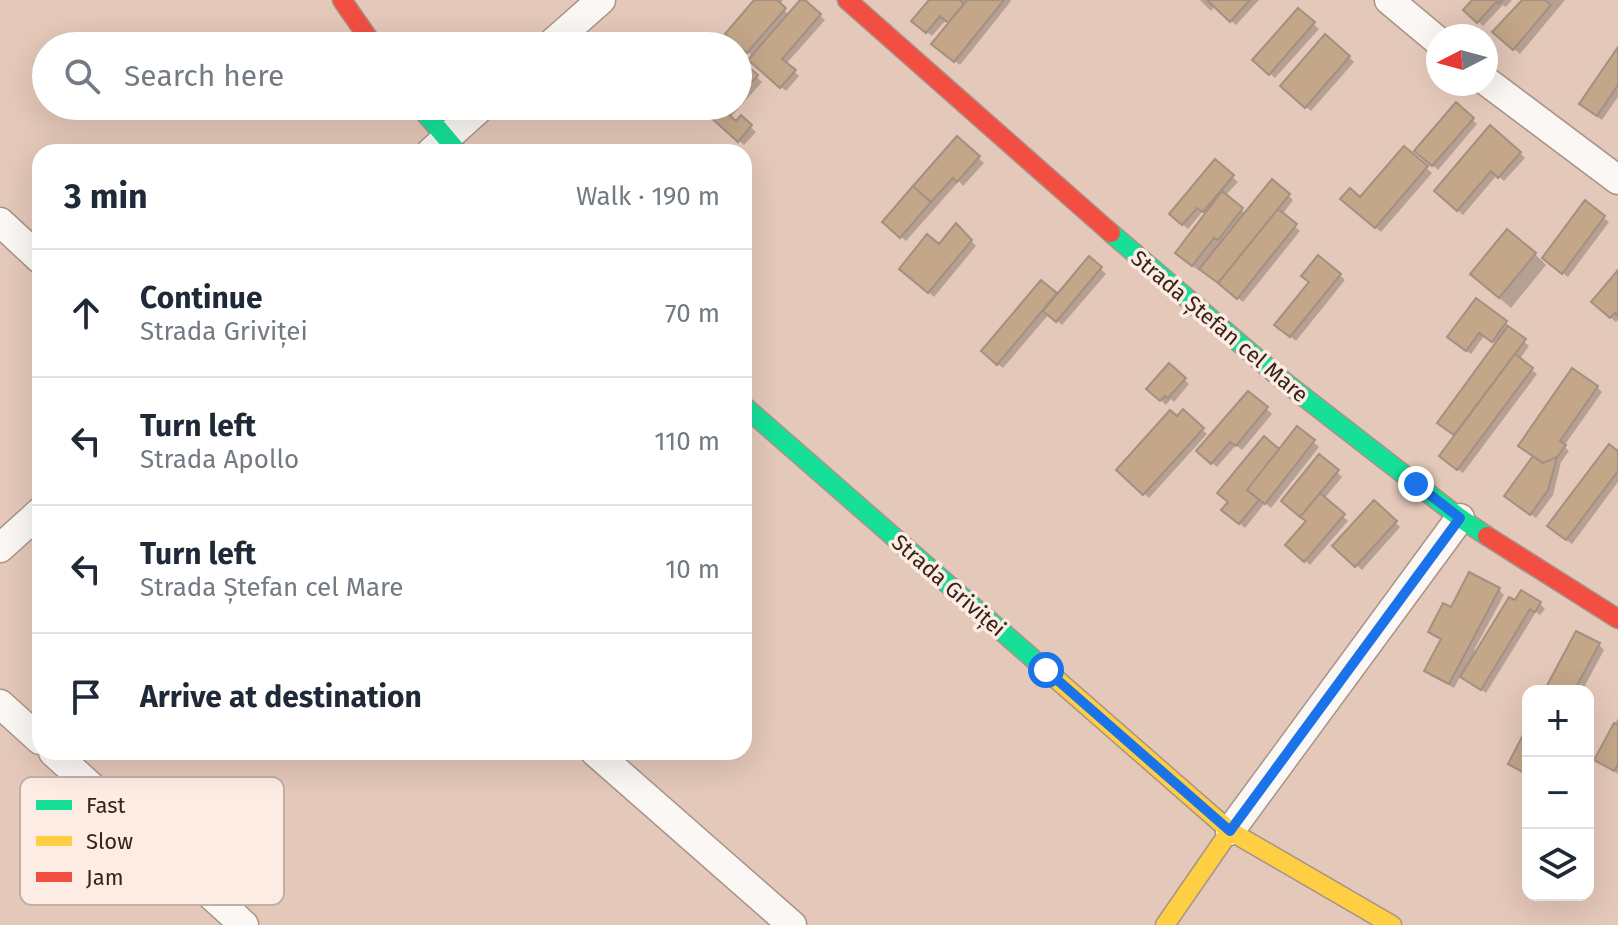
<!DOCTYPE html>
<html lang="en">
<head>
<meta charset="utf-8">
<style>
  body { margin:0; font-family:"Fira Sans",sans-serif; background:#f6f6f7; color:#1f2937 }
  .controls { position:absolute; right:24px; bottom:24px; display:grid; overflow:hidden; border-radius:16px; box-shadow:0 8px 32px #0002 }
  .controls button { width:72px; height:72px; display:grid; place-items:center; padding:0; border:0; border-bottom:2px solid #e0e1e3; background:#fff; color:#1f2937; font:40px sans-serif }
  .compass { position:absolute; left:1426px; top:24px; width:72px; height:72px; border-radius:50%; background:#fff; box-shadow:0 8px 32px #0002; rotate:264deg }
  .stop { position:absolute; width:24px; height:24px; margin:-18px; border:6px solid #1a73e8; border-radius:50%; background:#fff }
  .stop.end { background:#1a73e8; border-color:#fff; box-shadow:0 2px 8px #0008 }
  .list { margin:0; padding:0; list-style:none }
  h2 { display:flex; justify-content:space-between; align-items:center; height:104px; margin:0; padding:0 32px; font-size:34px }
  h2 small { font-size:26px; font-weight:400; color:#747a83 }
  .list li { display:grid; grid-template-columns:52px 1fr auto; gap:24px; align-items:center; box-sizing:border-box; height:128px; padding:0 32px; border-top:2px solid #e0e1e3 }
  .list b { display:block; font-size:30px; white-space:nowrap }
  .list p { margin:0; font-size:26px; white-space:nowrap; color:#747a83 }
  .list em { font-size:26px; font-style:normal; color:#747a83 }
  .icon { flex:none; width:44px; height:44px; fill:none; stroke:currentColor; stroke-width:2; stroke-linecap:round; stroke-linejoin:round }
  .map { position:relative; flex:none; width:1618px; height:925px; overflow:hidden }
  .search { position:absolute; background:#fff; box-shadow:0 8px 32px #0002; left:32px; top:32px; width:720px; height:88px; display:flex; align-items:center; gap:20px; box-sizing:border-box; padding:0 28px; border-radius:44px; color:#747a83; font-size:30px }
  .panel { position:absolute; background:#fff; box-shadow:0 8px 32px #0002; left:32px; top:144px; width:720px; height:616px; border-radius:24px }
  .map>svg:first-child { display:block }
  .shadow { fill:#0003 }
  .building { fill:#c4a688; stroke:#a39082; stroke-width:2 }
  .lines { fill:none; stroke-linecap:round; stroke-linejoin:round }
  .street-casing { stroke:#a89388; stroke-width:31 }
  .fast-casing { stroke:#a89388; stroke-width:21 }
  .slow-casing { stroke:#a89388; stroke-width:21 }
  .jam-casing { stroke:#a89388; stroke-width:21 }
  .street { stroke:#fbf7f4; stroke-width:28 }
  .fast { stroke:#16e098; stroke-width:18 }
  .slow { stroke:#ffcf43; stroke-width:18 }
  .jam { stroke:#f24e42; stroke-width:18 }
  .route { stroke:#1a73e8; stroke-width:10 }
  .labels { text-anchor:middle; stroke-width:7; stroke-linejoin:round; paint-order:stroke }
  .street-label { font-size:22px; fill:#372319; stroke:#fcece3 }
  .key { fill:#fcece3; stroke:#c1b0a6; stroke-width:2 }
  .key-label { font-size:22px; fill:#372319 }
</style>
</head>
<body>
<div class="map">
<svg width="1618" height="925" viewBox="0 0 1618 925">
  <rect width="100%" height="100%" fill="#e4c8b9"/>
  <path class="shadow" d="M757,0H783L779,5L789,15L802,0L825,20L786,64L799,76L786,91L755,65L753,57L728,34Z
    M931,0H1010L1011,1L960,65L939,49L950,24L946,20L932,36L919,26Z
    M1200,0H1259L1236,25L1215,6L1211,11Z
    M1475,0H1512L1506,7L1503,5L1483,26L1466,10Z
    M1525,0H1565L1520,54L1500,37Z
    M1299,10L1319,29L1275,78L1255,60Z
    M1618,50V97L1602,120L1586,109Z
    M1349,57L1354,62L1311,111L1287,91Z
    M740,62L762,82L730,118L736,124L741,118L756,132L744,145L701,106H738Z
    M1472,119L1477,124L1438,170L1417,151Z
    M957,139L984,163L963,186L959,181L906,241L885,222Z
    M1405,149L1432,173L1381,232L1348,203L1361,200Z
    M1520,153L1525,158L1504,181L1497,175L1463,215L1437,191Z
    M1215,162L1238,182L1225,196L1246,214L1288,195L1293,200L1282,215L1300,231L1243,302L1200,267L1198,270L1182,258L1207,214L1203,211L1188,229L1176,218Z
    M1585,203L1609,222L1568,277L1544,259Z
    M956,226L976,246L934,297L907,274L940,247Z
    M1535,254L1546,265L1511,308L1484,285Z
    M1089,258L1106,274L1062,325L1049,314L1003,368L988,356L1042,282L1058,296Z
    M1618,273V320L1616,322L1598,307Z
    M1340,275L1345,280L1296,341L1282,329Z
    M1476,301L1506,323L1511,328L1509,330L1529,346L1519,360L1537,374L1463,473L1447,461L1456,436L1445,428L1497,345L1484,336L1471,354L1454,342Z
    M1169,366L1189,384L1174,402L1171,399L1166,405L1149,389Z
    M1597,387L1602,392L1564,446L1569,451L1561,462L1553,495L1536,518L1511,500L1534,457Z
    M1249,393L1272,414L1242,450L1236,445L1217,467L1199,451Z
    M1183,412L1207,434L1149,498L1118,470Z
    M1298,429L1319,447L1271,508L1265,503L1245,528L1229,514L1265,439L1279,452Z
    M1618,453V482L1572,544L1554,530Z
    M1337,472L1342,477L1324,499L1348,521L1310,565L1293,550L1308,521L1289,506Z
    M1374,503L1400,527L1362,570L1335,546Z
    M1499,590L1504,595L1474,650L1477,652L1516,603L1540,604L1545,609L1540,615L1536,612L1486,693L1461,675L1454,688L1431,676L1426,671L1442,640L1430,632L1452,610Z
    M1599,645L1604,650L1582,691H1548Z
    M1618,718V774L1596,760Z"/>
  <path class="building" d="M754,0H777L786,8L747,53L725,34Z
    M800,0H805L821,14L782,59L796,70L780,88L748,60Z
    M929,0H960L964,4L948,23L940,16L926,33L911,21Z
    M967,0H1004L954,62L931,44Z
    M1207,0H1250L1230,22Z
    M1472,0H1503L1499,4L1497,1L1477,23L1463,10Z
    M1522,0H1545L1551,5L1513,50L1492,32Z
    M1298,8L1315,22L1269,75L1252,60Z
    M1325,34L1350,56L1305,108L1280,86Z
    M1618,47V85L1597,116L1579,104Z
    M740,59L758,75L738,98V61Z
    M1456,102L1474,118L1432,166L1414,151Z
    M698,106H731L726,112L736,121L741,115L752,125L738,142Z
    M1490,125L1521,152L1498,178L1491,171L1457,211L1434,191Z
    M957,136L980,156L957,182L953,178L931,202L913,186Z
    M1404,146L1428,166L1375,228L1340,199L1350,188L1360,197Z
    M1215,159L1234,175L1203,212L1197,208L1182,225L1169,214Z
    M1272,179L1290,194L1218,283L1199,269Z
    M913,186L931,202L900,238L882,222Z
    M1222,191L1243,208L1218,240L1214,238L1192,266L1175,253Z
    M1585,200L1605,216L1562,274L1542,258Z
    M1278,209L1297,224L1237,299L1218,283Z
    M956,223L972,240L928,293L899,269L927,234L939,244Z
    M1507,229L1536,253L1499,298L1470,274Z
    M1318,255L1341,274L1290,337L1274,325L1309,282L1301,276Z
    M1089,256L1102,267L1056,322L1043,311Z
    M1618,270V316L1615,313L1610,318L1591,302Z
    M1041,280L1057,293L997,365L981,351Z
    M1476,298L1507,321L1492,342L1479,333L1466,351L1447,337Z
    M1508,326L1526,339L1454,435L1437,423Z
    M1515,354L1533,368L1457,470L1439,456Z
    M1169,363L1186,378L1168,398L1165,396L1160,401L1146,389Z
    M1572,368L1598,386L1560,441L1566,445L1557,457L1543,463L1518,446Z
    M1248,391L1268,407L1236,446L1230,442L1211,464L1196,451Z
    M1183,409L1204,428L1143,495L1116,470L1170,410L1177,416Z
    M1297,426L1315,440L1265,504L1247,490Z
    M1264,436L1279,449L1247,490L1259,500L1239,524L1221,510L1228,502L1217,493Z
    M1609,444L1618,451V471L1566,540L1547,526Z
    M1319,454L1339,470L1300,517L1281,501Z
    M1533,456L1543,463L1557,457L1548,490L1530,515L1504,496Z
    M1320,493L1345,514L1304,562L1285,545L1306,521L1300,517Z
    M1374,500L1397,521L1355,567L1332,546Z
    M1469,572L1500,588L1449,684L1424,671L1441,639L1428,632L1443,603L1451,607Z
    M1521,590L1541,602L1535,612L1530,609L1481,690L1460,677L1509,597L1515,600Z
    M1576,631L1600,643L1574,691H1544Z
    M1614,723L1618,725V764L1614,771L1594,760Z
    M1528,725V775L1508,764Z"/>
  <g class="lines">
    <defs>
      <path id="street" d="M1389,0L1438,41
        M549,46L601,0
        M1486,81L1618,180
        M431,152L482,106
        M0,222L40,259
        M0,548L40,512
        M0,704L40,740
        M53,752L244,925
        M595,752L792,925
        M1230,831L1460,518"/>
      <path id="fast" d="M419,106L458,152
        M1111,233L1286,383L1460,518L1487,536
        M744,406L1047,671"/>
      <path id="slow" d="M1047,671L1230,831L1392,925
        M1165,925L1230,831"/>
      <path id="jam" d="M342,0L374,46
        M847,0L1111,233
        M1487,536L1618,619"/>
    </defs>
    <use href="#street" class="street-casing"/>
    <use href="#fast" class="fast-casing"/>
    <use href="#slow" class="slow-casing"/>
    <use href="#jam" class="jam-casing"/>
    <use href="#street" class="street"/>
    <use href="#fast" class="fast"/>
    <use href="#slow" class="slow"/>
    <use href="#jam" class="jam"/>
  </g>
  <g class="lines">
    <path class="route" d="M1046,670L1230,831L1460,518L1416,484"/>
  </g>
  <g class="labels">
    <g class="street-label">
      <text transform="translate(1220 326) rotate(40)" y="8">Strada Ștefan cel Mare</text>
      <text transform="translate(949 585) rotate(41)" y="8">Strada Griviței</text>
    </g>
  </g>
  <rect x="20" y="777" width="264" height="128" rx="12" class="key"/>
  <rect x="36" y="800" width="36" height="10" fill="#16e098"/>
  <rect x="36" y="836" width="36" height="10" fill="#ffcf43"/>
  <rect x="36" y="872" width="36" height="10" fill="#f24e42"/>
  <g class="key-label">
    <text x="86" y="813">Fast</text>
    <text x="86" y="849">Slow</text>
    <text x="86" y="885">Jam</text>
  </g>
</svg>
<div class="controls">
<button>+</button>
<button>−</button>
<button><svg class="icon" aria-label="layers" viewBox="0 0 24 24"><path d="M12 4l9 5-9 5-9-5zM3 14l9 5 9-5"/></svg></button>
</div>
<svg class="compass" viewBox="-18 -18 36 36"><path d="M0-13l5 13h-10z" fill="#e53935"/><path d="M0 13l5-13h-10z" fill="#747a83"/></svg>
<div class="stop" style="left:1046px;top:670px"></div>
<div class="stop end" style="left:1416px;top:484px"></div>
<div class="search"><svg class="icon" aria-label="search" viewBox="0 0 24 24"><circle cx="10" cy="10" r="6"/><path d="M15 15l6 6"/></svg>Search here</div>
<section class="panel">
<h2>3 min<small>Walk · 190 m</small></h2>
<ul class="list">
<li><svg class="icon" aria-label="ahead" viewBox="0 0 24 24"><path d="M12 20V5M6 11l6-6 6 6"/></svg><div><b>Continue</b><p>Strada Griviței</p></div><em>70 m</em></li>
<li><svg class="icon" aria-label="left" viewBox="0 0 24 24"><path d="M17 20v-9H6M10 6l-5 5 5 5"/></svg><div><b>Turn left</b><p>Strada Apollo</p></div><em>110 m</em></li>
<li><svg class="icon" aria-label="left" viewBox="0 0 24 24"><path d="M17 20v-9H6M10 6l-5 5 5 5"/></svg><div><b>Turn left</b><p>Strada Ștefan cel Mare</p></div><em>10 m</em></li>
<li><svg class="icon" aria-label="arrive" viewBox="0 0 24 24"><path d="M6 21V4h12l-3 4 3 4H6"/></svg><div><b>Arrive at destination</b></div></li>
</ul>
</section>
</div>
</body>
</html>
